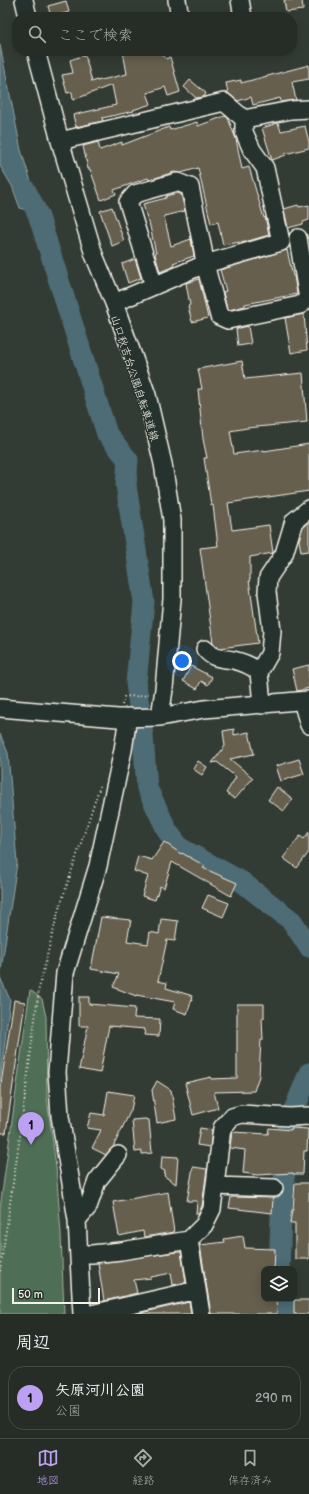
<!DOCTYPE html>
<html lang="ja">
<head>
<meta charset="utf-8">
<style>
  body { margin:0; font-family:"Balsamiq Sans","Klee One",sans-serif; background:#323933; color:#f1f3f6 }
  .controls { position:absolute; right:12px; bottom:12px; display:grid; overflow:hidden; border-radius:8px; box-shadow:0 2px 10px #0003 }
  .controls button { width:36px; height:36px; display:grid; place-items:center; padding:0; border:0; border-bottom:1px solid #424944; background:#262d27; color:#f1f3f6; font:20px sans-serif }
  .scale { position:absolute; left:12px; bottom:10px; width:88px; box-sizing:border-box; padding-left:4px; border:2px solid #f4f1e8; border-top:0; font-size:11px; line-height:14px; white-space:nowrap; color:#f4f1e8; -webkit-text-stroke:3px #26332d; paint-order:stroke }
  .you { position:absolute; left:182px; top:661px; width:14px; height:14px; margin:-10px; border:3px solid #fff; border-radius:50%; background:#1a73e8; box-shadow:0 0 0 6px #1a73e833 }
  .badge { display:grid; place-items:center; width:26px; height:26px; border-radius:50%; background:#bca0f2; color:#111; font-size:13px; font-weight:700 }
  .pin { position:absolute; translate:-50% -33px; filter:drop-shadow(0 1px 2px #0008) }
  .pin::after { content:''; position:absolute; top:21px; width:14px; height:12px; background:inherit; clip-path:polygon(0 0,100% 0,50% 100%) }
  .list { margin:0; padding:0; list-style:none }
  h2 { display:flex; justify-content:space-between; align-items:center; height:52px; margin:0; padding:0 16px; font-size:17px }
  h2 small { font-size:13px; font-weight:400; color:#a4a8a7 }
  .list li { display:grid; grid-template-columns:26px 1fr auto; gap:12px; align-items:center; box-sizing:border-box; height:64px; margin:0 8px 8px; padding:0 8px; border:1px solid #424944; border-radius:16px }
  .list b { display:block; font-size:15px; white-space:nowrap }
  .list p { margin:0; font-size:13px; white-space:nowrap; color:#a4a8a7 }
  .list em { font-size:13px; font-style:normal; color:#a4a8a7 }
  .icon { flex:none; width:22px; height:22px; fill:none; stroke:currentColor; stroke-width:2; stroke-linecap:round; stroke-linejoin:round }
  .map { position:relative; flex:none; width:309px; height:1314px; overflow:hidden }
  .search { position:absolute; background:#262d27; box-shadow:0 2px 10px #0003; left:12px; right:12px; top:12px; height:44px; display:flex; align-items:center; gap:10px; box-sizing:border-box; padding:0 14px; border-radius:16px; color:#a4a8a7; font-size:15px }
  .sheet { height:124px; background:#262d27 }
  nav { display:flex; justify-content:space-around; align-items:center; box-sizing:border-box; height:56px; border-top:1px solid #424944; background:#262d27; font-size:11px; color:#a4a8a7 }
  nav a { display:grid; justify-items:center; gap:2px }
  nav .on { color:#bca0f2 }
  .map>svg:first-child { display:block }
  .green { fill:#506e57; stroke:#a2b0a0 }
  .water { fill:#4d6c74; stroke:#90a1a2 }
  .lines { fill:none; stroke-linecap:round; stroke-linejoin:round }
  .river { stroke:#4d6c74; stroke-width:21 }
  .building { fill:#665f4e; stroke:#f4f1e8 }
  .minor-casing { stroke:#f4f1e8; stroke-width:20 }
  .path { stroke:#f4f1e8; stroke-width:2; stroke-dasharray:1 3; stroke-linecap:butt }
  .minor { stroke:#26332d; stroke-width:17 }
  .labels { text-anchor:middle; stroke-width:3; stroke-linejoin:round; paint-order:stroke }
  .street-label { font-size:11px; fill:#f4f1e8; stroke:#26332d }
</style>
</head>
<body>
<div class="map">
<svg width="309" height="1314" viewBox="0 0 309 1314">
  <rect width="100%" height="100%" fill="#333c34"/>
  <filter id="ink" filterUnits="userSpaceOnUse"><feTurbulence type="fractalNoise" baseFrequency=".025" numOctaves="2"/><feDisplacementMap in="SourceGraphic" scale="8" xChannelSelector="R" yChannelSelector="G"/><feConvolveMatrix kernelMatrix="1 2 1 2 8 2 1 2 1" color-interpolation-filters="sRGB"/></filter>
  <g filter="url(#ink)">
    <path class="green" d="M30,990L42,999L46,1017L47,1098L56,1167L61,1234L64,1314H0V1208Z"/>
    <path class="water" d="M0,45L21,150L37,201L38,214L20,208L12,186L0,166Z
      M0,734L8,753L17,863L0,977L10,1000L0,1082Z"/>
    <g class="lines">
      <path class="river" d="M25,189L38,214L107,434L128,460L126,485L144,602L136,683L143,736L147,788L168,832L180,848L242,882L292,921L309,947
        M279,1269L281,1217L288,1130L294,1110L309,1073
        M284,1299L287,1314"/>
    </g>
    <path class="building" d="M284,0H302L303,10L286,12Z
      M66,1L69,12L51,17L48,6Z
      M123,51H160L166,59L170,57L180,92L168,96L165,87L147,93L151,104L133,110L134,111L102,118L103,121L76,127L73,115L116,105L112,85L73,100L72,92L67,93L62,75L73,73L70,60L85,55L92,82L97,80V81L127,74Z
      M309,65V79L292,82L296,100L281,102L280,98L253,105L251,97L238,101L228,93L226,83L241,80V83Z
      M190,80L206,93L204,97L196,98L184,87Z
      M225,116L228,118L236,139L242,169L249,167L264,218L265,217L269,235L241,243L240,242L223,245L218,222L211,224L198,168L181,173L174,172L149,180L148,178L114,190L116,194L101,200L90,169H88L83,146L98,142L100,150L122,142V145L169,127L170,130L197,122L198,126Z
      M278,123L281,131L305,126L309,142V148L285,154L286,155L272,160L262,128Z
      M177,193L181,194L185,211L164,216L171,246L191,239L194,256L173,263L174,266L160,272L155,254L156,253L149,222H148L143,204L166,198V196Z
      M298,205L299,207L309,205V220L303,222V224L288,228L284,209Z
      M112,207L124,241L112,246L100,211Z
      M287,250L293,276H294L297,294L245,304V306L229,310L227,309L223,292L226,291L220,270Z
      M135,259L141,278L128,283L122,264Z
      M199,279L208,318L192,322L188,306L190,305L186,283Z
      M304,314L307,350L291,353L285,318Z
      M248,326L251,344L238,346L236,329Z
      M242,361L245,379L303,373L307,422L247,428L230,431L234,454L264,450V451L309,444V491L228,503L232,530L269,525L273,553L250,557V580H249L258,643L220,648L213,643L200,548L218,546L213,505H211L204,458H207L203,439L198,389H202L198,369Z
      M309,522V551L301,552L299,540L303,527Z
      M309,665V688L297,691L292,669Z
      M191,666L212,677L208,685L201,681L197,689L183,681Z
      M234,729V735L249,732L254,754L230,759L253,778L235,799L226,793L236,777L217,762L212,763L225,746L223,731Z
      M299,759L304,774L281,781L276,766Z
      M198,761L207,767L202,775L193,769Z
      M277,787L293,799L284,811L268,800Z
      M309,832V852L297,868L283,858L300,836L304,839Z
      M164,842L181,854L182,853L205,866L203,868L237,883L231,896L172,862L164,888L160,886L155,900L142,896L148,876L134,871L138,856L152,860Z
      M208,895L229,903L223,917L202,908Z
      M101,917L131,920L127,941L148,944L150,932L159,934L161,919L178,921L175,941L167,940L158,981L167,983L166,988L193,996L187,1014L173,1009L175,1002L136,995V996L113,987L119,974L91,969Z
      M79,997H89V1004L135,1008L134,1018L160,1019L159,1036L144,1035L145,1029L109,1026L100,1073L79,1069L88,1026H79Z
      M14,1000L25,1002L6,1133H0V1084H1Z
      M237,1004H264V1018H262L263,1040H261L259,1076L254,1091L214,1092L218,1108L193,1115L185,1083L211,1077V1079L237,1078Z
      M157,1081L171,1090L176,1119L157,1123L152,1090Z
      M108,1091L134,1095L131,1110L113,1147L106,1155L92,1148L101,1130L87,1128L91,1113L104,1115Z
      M145,1119L149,1120L152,1153L142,1154V1151L135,1152L132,1120Z
      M200,1128L212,1130L210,1147L197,1145Z
      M269,1128L291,1130V1128L308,1129L307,1151H304L303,1174H293V1173L257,1175L243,1173L245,1150L230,1148L232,1132L268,1134Z
      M162,1156L178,1157L176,1184L164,1176L165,1171L161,1169Z
      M193,1167L207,1169L202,1206L198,1214H196L197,1201H187Z
      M295,1183H309V1259H295V1223H290L292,1210H293Z
      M168,1192L174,1232L144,1237L143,1231L119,1236L113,1202Z
      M231,1197L273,1198L272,1213L229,1208Z
      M243,1236L245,1248L275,1249L274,1269H264V1299H276L277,1314H211L200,1245L225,1242L224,1239Z
      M177,1252H181L186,1282L173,1285L171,1273L151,1277V1278L134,1280L137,1293L104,1301L98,1263Z
      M294,1300H309V1314H294Z
      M189,1302L191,1314H136Z"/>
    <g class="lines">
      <defs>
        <path id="minor" d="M24,0L28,17
          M177,0L180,17
          M240,0L243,17
          M36,51L60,141L94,255L114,303L147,395L163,464L172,520V599L164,689L160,717
          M60,141L224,102L244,119L291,110L309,109
          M154,286L128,202L135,194L177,182L190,187L203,250L205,264L219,316L228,320L300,305L308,299L298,238
          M114,303L205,264L281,242L265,168L252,150L244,132V119
          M205,649C214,660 222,658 233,660C242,662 252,666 259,672
          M302,701L309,725
          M262,705L259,672L270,653L272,631L267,592L268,578L284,554L294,521L309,509
          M0,708L118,718L160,717L204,709L309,700
          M215,1186L274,1188
          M77,1220L88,1207L97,1181L118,1155
          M189,1240L201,1314
          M79,1254H92L121,1251L189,1240L204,1225L212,1209L222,1128L232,1117L242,1114L290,1117L309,1116
          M82,1314L77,1220L60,1116L57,1072L65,973L98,866L123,750L128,717
          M91,1314L197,1290"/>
      </defs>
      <use href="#minor" class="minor-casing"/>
      <path class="path" d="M122,705L124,697C132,695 141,698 148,694
        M0,1271L20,1136L39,988L58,912L100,786"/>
      <use href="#minor" class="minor"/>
    </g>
  </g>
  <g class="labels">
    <g class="street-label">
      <text transform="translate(135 378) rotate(72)" y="4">山口秋吉台公園自転車道線</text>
    </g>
  </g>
</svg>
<div class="controls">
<button><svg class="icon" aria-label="layers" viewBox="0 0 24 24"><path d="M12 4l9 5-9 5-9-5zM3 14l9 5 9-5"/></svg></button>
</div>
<div class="scale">50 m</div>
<div class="you"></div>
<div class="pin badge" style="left:31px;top:1145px">1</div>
<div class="search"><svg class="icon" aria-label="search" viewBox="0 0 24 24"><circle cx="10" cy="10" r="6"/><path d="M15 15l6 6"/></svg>ここで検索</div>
</div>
<section class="sheet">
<h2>周辺<small></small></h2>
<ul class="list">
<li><span class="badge">1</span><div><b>矢原河川公園</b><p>公園</p></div><em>290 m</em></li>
</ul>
</section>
<nav>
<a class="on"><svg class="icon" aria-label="map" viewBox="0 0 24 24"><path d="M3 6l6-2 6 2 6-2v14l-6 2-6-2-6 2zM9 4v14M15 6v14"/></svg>地図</a>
<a><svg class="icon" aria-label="directions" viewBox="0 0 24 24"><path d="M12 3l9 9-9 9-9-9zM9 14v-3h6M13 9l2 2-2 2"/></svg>経路</a>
<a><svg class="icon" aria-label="saved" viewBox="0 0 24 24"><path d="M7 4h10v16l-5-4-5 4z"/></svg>保存済み</a>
</nav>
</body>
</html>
